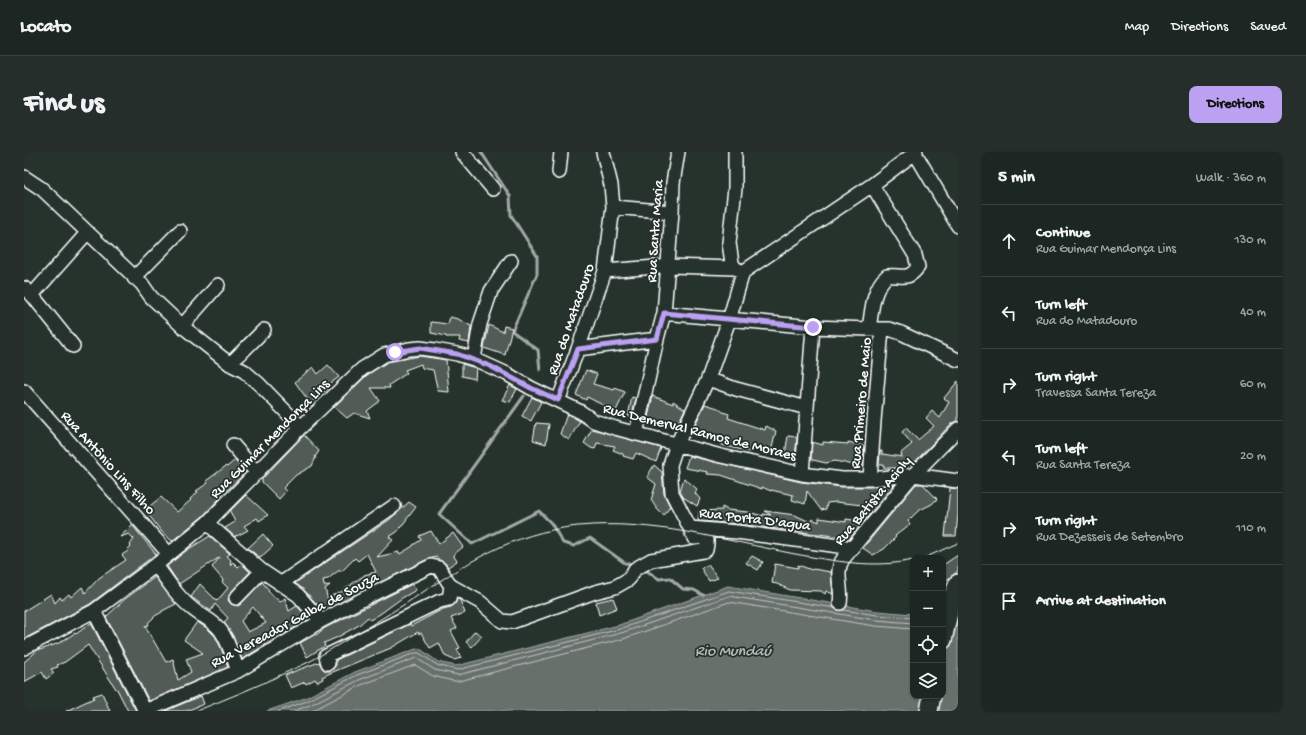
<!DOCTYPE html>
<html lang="en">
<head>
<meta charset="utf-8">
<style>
  body { margin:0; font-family:"Gochi Hand",sans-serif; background:#252e2a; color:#f1f3f6 }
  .controls { position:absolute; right:12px; bottom:12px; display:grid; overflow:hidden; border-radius:8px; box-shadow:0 1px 3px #0004 }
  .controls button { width:36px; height:36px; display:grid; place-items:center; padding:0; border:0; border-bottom:1px solid #3a4340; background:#1c2622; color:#f1f3f6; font:20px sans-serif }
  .stop { position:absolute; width:12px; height:12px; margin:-9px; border:3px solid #bca0f2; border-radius:50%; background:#fff }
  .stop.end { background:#bca0f2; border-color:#fff; box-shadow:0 1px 4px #0008 }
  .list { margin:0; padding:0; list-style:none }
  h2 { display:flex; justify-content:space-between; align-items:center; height:52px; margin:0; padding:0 16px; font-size:17px }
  h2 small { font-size:13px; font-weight:400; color:#a0a5a5 }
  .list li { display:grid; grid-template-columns:26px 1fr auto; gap:12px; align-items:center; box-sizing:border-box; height:72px; padding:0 16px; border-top:1px solid #3a4340 }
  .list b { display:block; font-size:15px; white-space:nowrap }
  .list p { margin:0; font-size:13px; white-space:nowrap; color:#a0a5a5 }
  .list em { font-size:13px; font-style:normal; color:#a0a5a5 }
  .icon { flex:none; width:22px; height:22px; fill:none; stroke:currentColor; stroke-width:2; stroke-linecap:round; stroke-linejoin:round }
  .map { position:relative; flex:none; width:934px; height:559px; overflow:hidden; border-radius:8px }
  header { display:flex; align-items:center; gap:24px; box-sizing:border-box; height:56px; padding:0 20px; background:#1c2622; border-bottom:1px solid #3a4340 }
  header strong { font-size:19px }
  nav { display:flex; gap:22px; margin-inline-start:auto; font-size:14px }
  .intro { display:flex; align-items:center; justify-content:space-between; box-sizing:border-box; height:96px; padding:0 24px }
  h1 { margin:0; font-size:28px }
  .button { padding:10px 18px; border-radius:8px; background:#bca0f2; color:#111; font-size:14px; font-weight:700 }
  main { display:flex; gap:24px; padding:0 24px }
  aside { flex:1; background:#1c2622; border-radius:8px; box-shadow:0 1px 3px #0004 }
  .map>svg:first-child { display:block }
  .water { fill:#67706c; stroke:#a4a9a7 }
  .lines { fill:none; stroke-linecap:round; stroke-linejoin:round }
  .shore { stroke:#c2c6c4; stroke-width:1 }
  .stream { stroke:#a4a9a7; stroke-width:3 }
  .building { fill:#515c57; stroke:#fff; fill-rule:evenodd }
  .minor-casing { stroke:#fff; stroke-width:16 }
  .major-casing { stroke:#fff; stroke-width:20 }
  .minor { stroke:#26332d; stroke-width:13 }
  .major { stroke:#26332d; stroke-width:17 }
  .tram { stroke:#fff; stroke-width:1 }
  .route { stroke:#bca0f2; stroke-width:5 }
  .labels { text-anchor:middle; stroke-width:3.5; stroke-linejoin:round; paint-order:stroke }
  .street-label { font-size:15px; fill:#fff; stroke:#26332d }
  .water-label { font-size:16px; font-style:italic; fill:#b3b8b6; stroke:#26332d }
</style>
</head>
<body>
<header>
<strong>Locato</strong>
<nav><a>Map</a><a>Directions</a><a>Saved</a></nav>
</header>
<div class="intro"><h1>Find us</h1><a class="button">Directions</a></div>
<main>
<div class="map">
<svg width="934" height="559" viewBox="0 0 934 559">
  <rect width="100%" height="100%" fill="#26332d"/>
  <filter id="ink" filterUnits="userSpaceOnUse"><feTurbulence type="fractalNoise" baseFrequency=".025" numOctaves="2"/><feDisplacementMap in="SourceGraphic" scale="8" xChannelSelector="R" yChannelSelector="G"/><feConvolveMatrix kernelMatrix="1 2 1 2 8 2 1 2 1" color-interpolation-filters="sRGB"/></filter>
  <g filter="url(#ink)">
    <path class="water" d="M704,434L853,459L889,462V544H919V463H934V559H243L281,546L331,520L389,498L395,496L414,510L432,514L595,473Z"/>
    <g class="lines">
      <path class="shore" d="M819,458L853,463L889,466
        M255,559L283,549L333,523L391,501H395L413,513L433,518L596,477L705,439L811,456
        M270,559L286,553L335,528L392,506L411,518L434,523L597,481L705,444L852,468L889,471
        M288,559L337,533L391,513L409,524L429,529H435L599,487L705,450L851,474L889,477"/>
      <path class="stream" d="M457,0L486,44L487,63L513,104V122L488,179L514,198L516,218
        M500,244L415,362L448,392L515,359L527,371L539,391L550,394L566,386L601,411L608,412
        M623,419L635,427L646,426L659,437L670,438L679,443"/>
    </g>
    <path class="building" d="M426,165L434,167L447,174L445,191L435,189L436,185H422V184L407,181V170L424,172Z
      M465,173L479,180L480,174L488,176L481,203L460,196Z
      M396,204L422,208L425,240L414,239L409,218L398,216L397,212L381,218L383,221L365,233L366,236H347L356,249L343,259L346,266L330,261L323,266L310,255L343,223L363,210Z
      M438,212L452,216L451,227L438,224Z
      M304,213L315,225L303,234L305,236L286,251L271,230L289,215L294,222Z
      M562,218L573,222L569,232L590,238L591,236L601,240L590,263L581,259L583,255L563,245L562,248L552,243Z
      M934,229V269L928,271L890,311L874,315L875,316H860V313H855L856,299H858V302L878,305L877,301L888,292L878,280L882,276L894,288L910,274L902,266L908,259L916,266L925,250L920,246Z
      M486,233L493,237L486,250L478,248Z
      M629,244L649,252V249L661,257L652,276L646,273L636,272L623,269Z
      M508,245L517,250L507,269L498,264Z
      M608,245L612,246L608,264H604Z
      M681,252L694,256L699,260L705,262L704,266L741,278L742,274L752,279L747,300L728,296L727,300L697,293L698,291L685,286V285L667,281Z
      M543,262L556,269L545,288L536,282Z
      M512,271L525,272L522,292L509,288Z
      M568,277L637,296L632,310L612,301L609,307L599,304V302L589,298L591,294L573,291L571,297L567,296L560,291Z
      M280,283L295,299L291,305H292L288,314L272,323L259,336L262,339L255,347L238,330V327Z
      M764,284L772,285L773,287L771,304L761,302Z
      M788,290L799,293V290L824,292V290L840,294L839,315L811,309L802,311L789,308L787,307Z
      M665,304L777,330L818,335H846L870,333L826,386L714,372L674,369L675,359L698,358V355L704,358L724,360L739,364V362L747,363L741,359L771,363L788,371V367L795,370V366L822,370V367L835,369L847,354L812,350L803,351L802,357L797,358L783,339L781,352L768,348L769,343L747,338V339L738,335V337L697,323L683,322L684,320L661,316Z
      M211,308L222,320L195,346V347L178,365L148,389L137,379L121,358L137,345L153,360L167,348L166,347L174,340L172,339L184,331L182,329L202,314L203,315Z
      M630,313L638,320L640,342L646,354L640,364L633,357L627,348L632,332L623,325Z
      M660,326L673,337L671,341L676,347L673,354L659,345L656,339Z
      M892,332H899L913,347L908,352L894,359L884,369L886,372L871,384L872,385L860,397L849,403L839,396Z
      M926,336L934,337V362L932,384H921Z
      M222,343L244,363L235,369L233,366L220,374L224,378L213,384L212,383L211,385L201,376L211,370L206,359Z
      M385,350L392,355L373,380L365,385L369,388L353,405L375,400L376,402L389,394V393L397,388L395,384L407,379L415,392L429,381L439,395L429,403L433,409L424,415L421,411L414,407L413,405L404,407L299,459L280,438L271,431L365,368ZM343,402L352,420L340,423V424L336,426L317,440L307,444L304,448L301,437L306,433L300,434L299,428L304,427L314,419H318L331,406L334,409Z
      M108,373L132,402L66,452L0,487V459L27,442L31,451L36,445L38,448L45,442L47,445L58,435L61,441L75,426L102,408L98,403L104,399L103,398L107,394L106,393L110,387L105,382L96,385Z
      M239,382L249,394L236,406L224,396Z
      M186,384L206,402L203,404L207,408L206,413L209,410L214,415L218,412L226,420L206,441L204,448L207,452L214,454L217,452L238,430L245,438L244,439L256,450L261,446L265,459L273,454L285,467L218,507L209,484L200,470L204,466L191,452L187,459L167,445L176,432L193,449L204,436L198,430L199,428L188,415L196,405L155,432L143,414L163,398ZM229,455L242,471L224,480L217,469Z
      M934,403V419L919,431V413Z
      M728,404L739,410L734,418L722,411Z
      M751,412L774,416V413L788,418L789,417L807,420L809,442L802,439L801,442L797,439L766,438L753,432L748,431Z
      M684,413L694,426L685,429L677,416Z
      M131,425L152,452L138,459V460L131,464L124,471L125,473L121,474L142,510L149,507L154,528L167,520L162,507L179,501L160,488L173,470L183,476L191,484L197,496L204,515L125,549L82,465L101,447Z
      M388,432L392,438L378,446L356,462L346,468L344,465L335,473L314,485L300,491L301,494L283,505L276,491L292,482V483L301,476Z
      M589,446L593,456L575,463L572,450Z
      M433,447L436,448L441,461L427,466L433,476L427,479L436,496L433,497L437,506L430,508L421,504L415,491L406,496L397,481L395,482L394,480L367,496L304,522L298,525L299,527L293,530L291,527L282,532L281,530L267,536L261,523L295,510L299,517L302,519H307L312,513V508L386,472L387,474L419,457L427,455L431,452Z
      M67,471L112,559H104L93,537H92L64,493L41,510L33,513L34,515L27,517L30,521L22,527L18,520L0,530V510L14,498L15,497L16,498L35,491L51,481L52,482Z
      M451,479L458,484L448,495L442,490Z
      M78,541L86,559H42L70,546L69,544Z
      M177,544L180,552L162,559H141Z"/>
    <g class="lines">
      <defs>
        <path id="minor" d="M438,0L469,37
          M711,0V36L705,91L708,111L711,116L717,119
          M891,1L934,74
          M535,20L537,0
          M0,25L18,37L118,132L127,145L158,174L206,212L220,219L235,232L277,275
          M589,55L648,60
          M581,119L645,114L711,116
          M110,126L156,79
          M0,136L8,143L49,194
          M8,143L63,81
          M640,161L789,175L845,177H865L877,181L934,208
          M158,174L194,133
          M845,177C848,159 848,137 863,124C878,122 883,130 894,115L891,103L848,33
          M554,197L633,187
          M450,207L456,172L467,139L487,109
          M206,212L240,178
          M684,227L712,237L783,256
          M0,239L145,402
          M534,249L554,197L581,119L589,55L587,33L579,0
          M612,282L633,187L640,161L648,60L649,31L654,0
          M209,293L233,321
          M778,322L789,175
          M846,327L850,269L858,177
          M183,371L238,419L274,443L297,469
          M829,396L713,380L666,376L648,341L646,313L653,292L684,227L705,168L719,120L848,33L892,0
          M132,413C143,428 154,446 170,458C179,465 190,469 197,479C205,490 209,506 214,519
          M256,432L370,354
          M212,446L238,419
          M816,451C819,437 810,420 819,407L889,323L934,277
          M70,459L121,559
          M0,496L70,459L132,413L183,371L277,275L338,217L360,203L385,197L396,196L411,198L433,202L450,207L483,222L507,236L555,259L570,269L591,276L697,304L778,322L818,327H846L889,323L934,329
          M304,511L302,504L416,449L425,447L427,434
          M121,559L214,519L297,469L343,445L407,414L415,416L427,434L456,450L478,469L488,470L571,440L591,435L605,427L611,417L627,408L679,399L682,398L683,392V388L680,385L670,386L666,376"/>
        <path id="major" d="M919,488L929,443L934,431
          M905,559L908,544"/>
      </defs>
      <use href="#minor" class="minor-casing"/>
      <use href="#major" class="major-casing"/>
      <use href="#minor" class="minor"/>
      <use href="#major" class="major"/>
      <path class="tram" d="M900,406L934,391
        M172,559C202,547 232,535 261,521C271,516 282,512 292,506C323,488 354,469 384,450C440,413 485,381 554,374C628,367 699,388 771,402C811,409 849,417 889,408"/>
    </g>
  </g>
  <g class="lines" filter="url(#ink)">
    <path class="route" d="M371,200L396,196L433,202L466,214L507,236L534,248L554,197L633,187L640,161L789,175"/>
  </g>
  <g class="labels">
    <g class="street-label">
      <text transform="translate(630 79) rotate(-86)" y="5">Rua Santa Maria</text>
      <text transform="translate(546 167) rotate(-71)" y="5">Rua do Matadouro</text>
      <text transform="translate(836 251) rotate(-85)" y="5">Rua Primeiro de Maio</text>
      <text transform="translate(676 279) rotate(14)" y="5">Rua Demerval Ramos de Moraes</text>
      <text transform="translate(245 286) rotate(-45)" y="5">Rua Guimar Mendonça Lins</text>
      <text transform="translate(85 310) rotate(48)" y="5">Rua Antônio Lins Filho</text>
      <text transform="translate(848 348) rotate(-50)" y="5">Rua Batista Acioly</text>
      <text transform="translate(731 366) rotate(7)" y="5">Rua Porta D'agua</text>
      <text transform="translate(270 467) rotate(-28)" y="5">Rua Vereador Galba de Souza</text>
    </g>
    <g class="water-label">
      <text x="709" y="503">Rio Mundaú</text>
    </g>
  </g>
</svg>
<div class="controls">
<button>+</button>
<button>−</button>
<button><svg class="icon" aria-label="locate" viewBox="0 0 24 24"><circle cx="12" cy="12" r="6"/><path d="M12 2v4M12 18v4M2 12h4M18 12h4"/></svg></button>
<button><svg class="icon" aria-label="layers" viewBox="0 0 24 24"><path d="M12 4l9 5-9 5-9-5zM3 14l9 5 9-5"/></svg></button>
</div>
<div class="stop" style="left:371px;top:200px"></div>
<div class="stop end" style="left:789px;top:175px"></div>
</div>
<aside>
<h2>5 min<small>Walk · 360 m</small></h2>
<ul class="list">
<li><svg class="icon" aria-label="ahead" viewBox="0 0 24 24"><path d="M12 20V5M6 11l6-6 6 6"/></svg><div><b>Continue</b><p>Rua Guimar Mendonça Lins</p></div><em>130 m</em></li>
<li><svg class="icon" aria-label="left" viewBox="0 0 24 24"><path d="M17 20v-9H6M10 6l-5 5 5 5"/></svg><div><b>Turn left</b><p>Rua do Matadouro</p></div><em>40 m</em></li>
<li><svg class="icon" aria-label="right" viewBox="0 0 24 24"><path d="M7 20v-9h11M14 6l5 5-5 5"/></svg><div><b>Turn right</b><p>Travessa Santa Tereza</p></div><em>60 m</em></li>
<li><svg class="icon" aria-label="left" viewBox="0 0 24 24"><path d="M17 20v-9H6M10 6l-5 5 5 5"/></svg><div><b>Turn left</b><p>Rua Santa Tereza</p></div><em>20 m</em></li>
<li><svg class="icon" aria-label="right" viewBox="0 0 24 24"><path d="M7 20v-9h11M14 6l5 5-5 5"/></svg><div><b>Turn right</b><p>Rua Dezesseis de Setembro</p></div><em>110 m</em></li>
<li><svg class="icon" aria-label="arrive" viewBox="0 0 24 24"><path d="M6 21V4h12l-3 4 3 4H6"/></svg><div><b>Arrive at destination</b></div></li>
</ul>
</aside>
</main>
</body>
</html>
